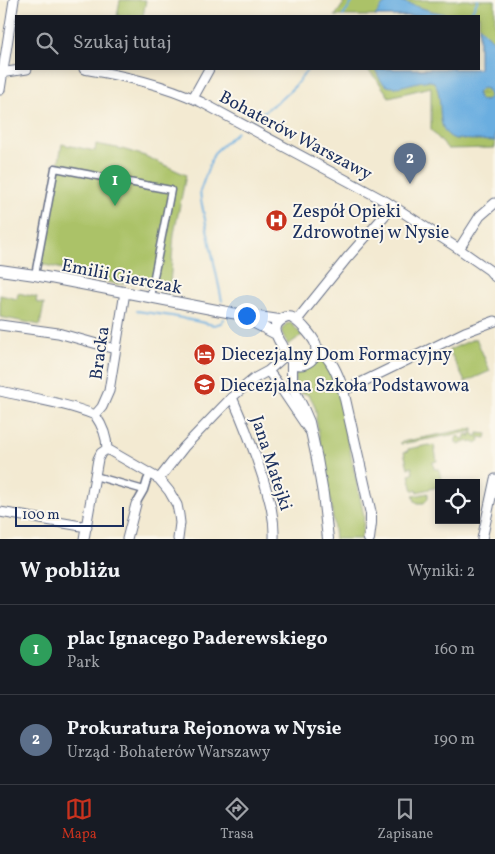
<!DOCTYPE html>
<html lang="pl">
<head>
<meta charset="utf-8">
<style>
  body { margin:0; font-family:Vollkorn,serif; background:#242831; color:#f1f3f6 }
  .controls { position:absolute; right:15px; bottom:15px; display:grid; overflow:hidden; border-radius:0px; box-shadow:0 2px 8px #0003 }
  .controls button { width:45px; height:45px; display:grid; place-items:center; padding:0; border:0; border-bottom:1px solid #363941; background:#171b24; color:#f1f3f6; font:25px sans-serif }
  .scale { position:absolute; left:15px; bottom:12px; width:109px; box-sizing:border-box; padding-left:5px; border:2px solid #1b2f5e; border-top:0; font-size:14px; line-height:18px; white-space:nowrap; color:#1b2f5e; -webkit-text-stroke:4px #fbf7ec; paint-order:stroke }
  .you { position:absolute; left:246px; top:315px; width:18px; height:18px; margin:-12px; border:4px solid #fff; border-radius:50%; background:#1a73e8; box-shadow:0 0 0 8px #1a73e833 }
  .badge { display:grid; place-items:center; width:32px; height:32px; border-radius:50%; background:#c8321e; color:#fff; font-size:16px; font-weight:700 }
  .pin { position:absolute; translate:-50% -41px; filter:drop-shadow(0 1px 2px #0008) }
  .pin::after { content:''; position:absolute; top:26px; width:18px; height:15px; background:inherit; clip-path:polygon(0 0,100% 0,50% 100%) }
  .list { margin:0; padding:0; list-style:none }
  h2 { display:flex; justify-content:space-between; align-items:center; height:65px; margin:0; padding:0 20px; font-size:21px }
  h2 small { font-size:16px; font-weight:400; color:#9ea1a6 }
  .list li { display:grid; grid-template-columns:32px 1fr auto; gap:15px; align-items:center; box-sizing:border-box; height:90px; padding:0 20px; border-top:1px solid #363941 }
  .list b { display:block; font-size:19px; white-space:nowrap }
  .list p { margin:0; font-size:16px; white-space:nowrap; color:#9ea1a6 }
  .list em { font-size:16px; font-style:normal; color:#9ea1a6 }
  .icon { flex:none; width:28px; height:28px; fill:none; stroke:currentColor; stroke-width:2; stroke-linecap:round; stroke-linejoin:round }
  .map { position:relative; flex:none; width:495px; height:539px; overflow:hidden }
  .search { position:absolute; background:#171b24; box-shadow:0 2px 8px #0003; left:15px; right:15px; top:15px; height:55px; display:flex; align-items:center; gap:12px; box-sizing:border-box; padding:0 18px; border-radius:0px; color:#9ea1a6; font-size:19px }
  .sheet { height:245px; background:#171b24 }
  nav { display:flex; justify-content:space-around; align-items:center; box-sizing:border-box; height:70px; border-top:1px solid #363941; background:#171b24; font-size:14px; color:#9ea1a6 }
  nav a { display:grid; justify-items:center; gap:2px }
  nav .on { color:#c8321e }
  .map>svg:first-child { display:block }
  .green { fill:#abc267; stroke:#637862 }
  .wetland { fill:url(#wetland-marsh); stroke:#637862 }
  .water { fill:#6baee0; stroke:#436e9f; fill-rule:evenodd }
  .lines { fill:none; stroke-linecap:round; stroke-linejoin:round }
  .stream { stroke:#6baee0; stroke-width:2 }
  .pedestrian-casing { stroke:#677087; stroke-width:9 }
  .minor-casing { stroke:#677087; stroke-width:11 }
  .tertiary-casing { stroke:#677087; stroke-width:12 }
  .pedestrian { stroke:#fff; stroke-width:6 }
  .minor { stroke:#fff; stroke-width:9 }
  .tertiary { stroke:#fff; stroke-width:10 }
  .labels { text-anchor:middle; stroke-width:4; stroke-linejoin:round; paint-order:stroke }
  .street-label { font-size:18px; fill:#1b2f5e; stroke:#fbf7ec }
  .poi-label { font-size:18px; fill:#1b2f5e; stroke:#fbf7ec; text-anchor:start }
</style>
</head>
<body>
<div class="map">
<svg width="495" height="539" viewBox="0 0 495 539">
  <defs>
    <pattern id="wetland-marsh" width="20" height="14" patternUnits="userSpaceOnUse" patternTransform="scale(1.25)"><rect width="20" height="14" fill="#abc267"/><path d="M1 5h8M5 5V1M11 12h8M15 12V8" fill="none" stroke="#8a9e58"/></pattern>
  </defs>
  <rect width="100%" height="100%" fill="#fbf7ec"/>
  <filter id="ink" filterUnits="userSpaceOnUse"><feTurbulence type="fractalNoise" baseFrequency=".02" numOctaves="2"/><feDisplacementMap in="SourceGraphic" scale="10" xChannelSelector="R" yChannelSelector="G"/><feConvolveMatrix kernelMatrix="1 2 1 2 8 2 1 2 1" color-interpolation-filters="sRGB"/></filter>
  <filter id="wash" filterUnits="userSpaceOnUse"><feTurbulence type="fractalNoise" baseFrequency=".0096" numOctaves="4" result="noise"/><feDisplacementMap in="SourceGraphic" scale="20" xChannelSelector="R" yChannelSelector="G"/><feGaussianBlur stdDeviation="1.12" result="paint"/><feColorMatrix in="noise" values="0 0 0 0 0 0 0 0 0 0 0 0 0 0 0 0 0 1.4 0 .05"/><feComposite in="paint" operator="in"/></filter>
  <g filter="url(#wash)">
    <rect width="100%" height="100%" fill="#f3ead2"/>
    <path class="green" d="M120,0H146L143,16H117Z
      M340,0H495V148L448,149L431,130V87L389,97L378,81L367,69H479V16H335L344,3Z
      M62,144L95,151L96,144L122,149L145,156L186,175L174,234L170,284L171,294L158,291L150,287L143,285V283L136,282L135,284L128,282L118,284L63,273V269L40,264Z
      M18,293L37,297L36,302L44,304L40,325L0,317V295L17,299Z
      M291,323L302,335L288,345L282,333V329L286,324Z
      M476,338L490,371L465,382L449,350Z
      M321,356L331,370L342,400L340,404L364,516L363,528L361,539H335L331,502L328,498L325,480L327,477L316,419C318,412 313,399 308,395C305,393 303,393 300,393L295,381L297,367Z
      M473,428V431L401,444V442Z
      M471,433H473L475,436H478V433L487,434L486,438L479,437L480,440L477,444L472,442L470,443L468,441L462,442L460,445H458L456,443V438L458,436L462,439L465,438V435L469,434L470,438Z
      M429,445L430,446L434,445L437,461L433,462L434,469H439L442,483H439L438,487L417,492V490L413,491L409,475L413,474L412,467L408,468L404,452L408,451V449Z
      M428,493V499L424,503H418L415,501L413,496Z"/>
    <path class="wetland" d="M482,88L487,89L490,96L485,101L480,100L477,93Z"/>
    <path class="water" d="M391,0H397L431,11L455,16H375L383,5Z
      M479,26L495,42V141L455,139C432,131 446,99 434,82C419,76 395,95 383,83C379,79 377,73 375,69H479ZM482,88L487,89L490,96L485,101L480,100L477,93Z"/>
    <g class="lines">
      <path class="stream" d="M343,16L354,0
        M469,16L478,0
        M254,119L282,98L295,86L308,69
        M222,301L201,200L200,191L212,158L215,152L237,132
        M137,311L172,316L214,325L221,323L224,319"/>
    </g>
  </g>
  <g filter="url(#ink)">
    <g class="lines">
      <defs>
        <path id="pedestrian" d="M35,275L55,168L171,190L150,297
          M95,476L144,490L136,504
          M144,490L147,480L150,474"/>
        <path id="minor" d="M84,69C124,76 163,84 201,102L387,202L459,249L489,270L495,277
          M0,73L27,69
          M0,90L14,0
          M193,98L209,69
          M459,249L480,216L495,203
          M297,320L347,258L393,206
          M0,325L58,333L115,349
          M268,371L276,381L309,430
          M343,390L354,386L465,332L495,321
          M0,391C31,398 65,403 95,415
          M232,397C244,424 254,450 263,478C269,498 275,517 274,539
          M95,415L102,407L109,391L125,292
          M95,415C102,425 107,436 107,449
          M107,449L159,479L169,491L177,505L179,515L180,523L178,539
          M159,479L184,447L232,397L255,378L268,371L286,355
          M0,512L87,527
          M84,539L98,459L101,453L107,449
          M127,539L136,504
          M482,539L495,479"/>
        <path id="tertiary" d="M0,270L35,275L232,313L279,320
          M287,317C291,317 291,317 294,319C300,322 316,340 316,346C317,351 315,357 311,360C296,372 287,357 282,345C275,334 270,323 287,317Z
          M245,318L276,334
          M317,348C331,357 338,375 343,390L371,514V523L369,539
          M292,362V386L303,408L309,422L317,459L323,494L328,539"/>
      </defs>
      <use href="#pedestrian" class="pedestrian-casing"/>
      <use href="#minor" class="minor-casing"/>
      <use href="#tertiary" class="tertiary-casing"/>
      <use href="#pedestrian" class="pedestrian"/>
      <use href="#minor" class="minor"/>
      <use href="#tertiary" class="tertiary"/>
    </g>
  </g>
  <defs>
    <symbol id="hospital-disc" viewBox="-11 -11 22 22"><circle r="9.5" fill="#c8321e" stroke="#fbf7ec"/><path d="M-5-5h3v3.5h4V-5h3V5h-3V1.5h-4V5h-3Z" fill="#fff"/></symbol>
    <symbol id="hotel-disc" viewBox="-11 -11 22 22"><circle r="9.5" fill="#c8321e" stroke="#fbf7ec"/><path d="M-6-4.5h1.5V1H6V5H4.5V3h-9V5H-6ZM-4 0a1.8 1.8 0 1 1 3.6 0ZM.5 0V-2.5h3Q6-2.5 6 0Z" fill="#fff"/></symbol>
    <symbol id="school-disc" viewBox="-11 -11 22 22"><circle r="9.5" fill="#c8321e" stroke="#fbf7ec"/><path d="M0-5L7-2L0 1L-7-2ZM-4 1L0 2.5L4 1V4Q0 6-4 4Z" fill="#fff"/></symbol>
  </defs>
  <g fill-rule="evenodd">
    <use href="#hospital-disc" x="264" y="208" width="25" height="25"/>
    <use href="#hotel-disc" x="192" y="342" width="25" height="25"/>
    <use href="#school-disc" x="192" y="372" width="25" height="25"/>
  </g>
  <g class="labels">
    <g class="street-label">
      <text transform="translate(296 135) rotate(28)" y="6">Bohaterów Warszawy</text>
      <text transform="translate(122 276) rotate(11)" y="6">Emilii Gierczak</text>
      <text transform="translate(99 353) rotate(-82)" y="6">Bracka</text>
      <text transform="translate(272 463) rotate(72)" y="6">Jana Matejki</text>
    </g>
    <g class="poi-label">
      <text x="292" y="217">Zespół Opieki<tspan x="292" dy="21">Zdrowotnej w Nysie</tspan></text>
      <text x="221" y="360">Diecezjalny Dom Formacyjny</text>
      <text x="220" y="391">Diecezjalna Szkoła Podstawowa</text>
    </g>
  </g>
</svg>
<div class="controls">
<button><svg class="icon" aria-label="locate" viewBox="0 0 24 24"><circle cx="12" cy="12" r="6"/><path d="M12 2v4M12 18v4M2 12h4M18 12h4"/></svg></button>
</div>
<div class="scale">100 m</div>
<div class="you"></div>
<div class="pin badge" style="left:115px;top:206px;background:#2e9e5b">1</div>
<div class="pin badge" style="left:410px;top:184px;background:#5c6f8a">2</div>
<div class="search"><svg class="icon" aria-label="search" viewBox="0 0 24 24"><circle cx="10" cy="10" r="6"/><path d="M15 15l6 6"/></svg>Szukaj tutaj</div>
</div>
<section class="sheet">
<h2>W pobliżu<small>Wyniki: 2</small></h2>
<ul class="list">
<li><span class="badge" style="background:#2e9e5b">1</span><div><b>plac Ignacego Paderewskiego</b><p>Park</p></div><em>160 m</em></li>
<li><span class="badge" style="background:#5c6f8a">2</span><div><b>Prokuratura Rejonowa w Nysie</b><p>Urząd · Bohaterów Warszawy</p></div><em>190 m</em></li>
</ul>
</section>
<nav>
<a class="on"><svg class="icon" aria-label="map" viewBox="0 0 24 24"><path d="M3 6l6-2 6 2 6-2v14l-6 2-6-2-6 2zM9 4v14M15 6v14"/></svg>Mapa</a>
<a><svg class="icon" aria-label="directions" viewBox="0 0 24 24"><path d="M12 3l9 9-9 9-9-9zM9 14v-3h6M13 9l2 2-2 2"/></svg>Trasa</a>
<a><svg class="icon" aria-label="saved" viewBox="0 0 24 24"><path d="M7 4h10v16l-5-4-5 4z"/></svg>Zapisane</a>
</nav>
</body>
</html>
